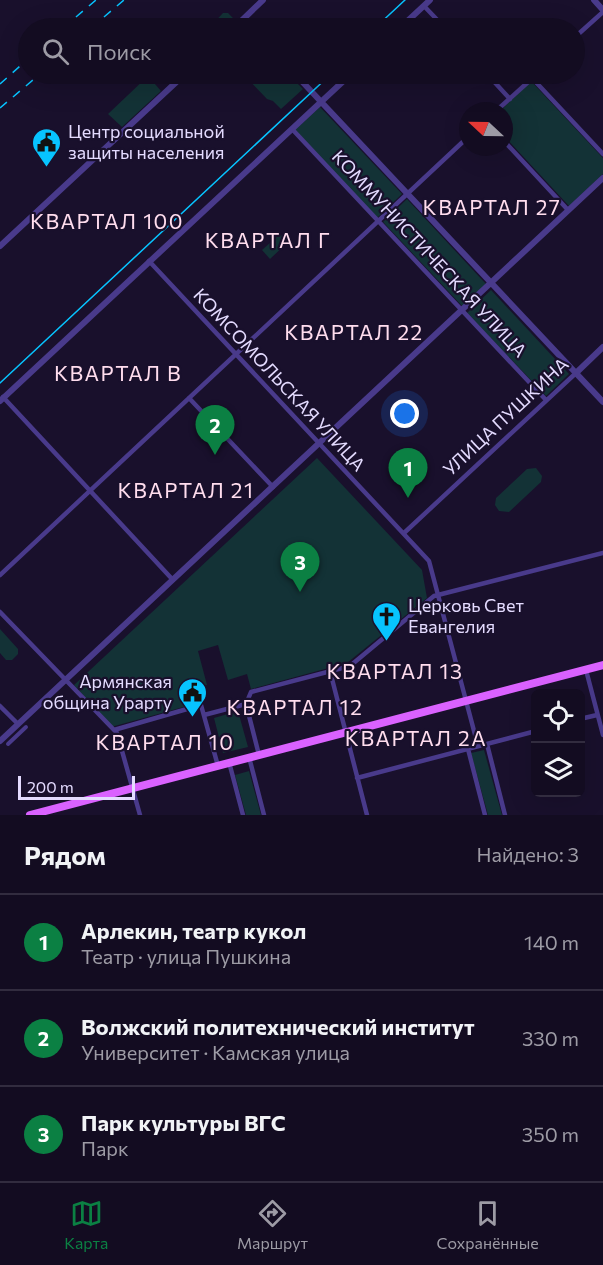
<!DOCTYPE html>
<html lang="ru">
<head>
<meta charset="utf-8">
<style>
  body { margin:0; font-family:Commissioner,sans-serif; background:#201a2e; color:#f1f3f6 }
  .controls { position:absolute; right:18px; bottom:18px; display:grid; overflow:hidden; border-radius:9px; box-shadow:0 6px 24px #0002 }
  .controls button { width:54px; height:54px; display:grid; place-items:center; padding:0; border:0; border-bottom:2px solid #322c3f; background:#130c21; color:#f1f3f6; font:30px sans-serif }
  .compass { position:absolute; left:459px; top:102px; width:54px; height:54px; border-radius:50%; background:#130c21; box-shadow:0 6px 24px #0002; rotate:292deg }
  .scale { position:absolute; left:18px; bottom:15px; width:117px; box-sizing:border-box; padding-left:6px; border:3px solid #e4dbff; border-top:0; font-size:16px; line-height:21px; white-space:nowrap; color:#e4dbff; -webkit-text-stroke:4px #19102c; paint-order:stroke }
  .you { position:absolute; left:405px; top:414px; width:21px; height:21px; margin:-15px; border:4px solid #fff; border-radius:50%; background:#1a73e8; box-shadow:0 0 0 9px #1a73e833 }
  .badge { display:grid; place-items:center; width:39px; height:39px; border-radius:50%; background:#0b8043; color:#fff; font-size:20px; font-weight:700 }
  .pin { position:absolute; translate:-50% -50px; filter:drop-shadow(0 2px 3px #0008) }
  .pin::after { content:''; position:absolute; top:32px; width:21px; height:18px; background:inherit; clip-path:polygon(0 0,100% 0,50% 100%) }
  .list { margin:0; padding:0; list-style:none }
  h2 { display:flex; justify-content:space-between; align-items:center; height:78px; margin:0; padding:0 24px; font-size:26px }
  h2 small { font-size:20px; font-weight:400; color:#9d9ba5 }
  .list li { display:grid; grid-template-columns:39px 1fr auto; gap:18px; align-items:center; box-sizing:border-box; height:96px; padding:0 24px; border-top:2px solid #322c3f }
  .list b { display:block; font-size:22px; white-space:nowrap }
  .list p { margin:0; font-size:20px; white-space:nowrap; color:#9d9ba5 }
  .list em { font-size:20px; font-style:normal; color:#9d9ba5 }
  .icon { flex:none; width:33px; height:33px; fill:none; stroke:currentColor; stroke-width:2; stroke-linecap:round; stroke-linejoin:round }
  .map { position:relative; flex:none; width:603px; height:815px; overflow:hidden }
  .search { position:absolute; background:#130c21; box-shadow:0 6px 24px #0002; left:18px; right:18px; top:18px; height:66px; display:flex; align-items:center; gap:15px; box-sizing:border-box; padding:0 21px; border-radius:33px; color:#9d9ba5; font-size:22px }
  .sheet { height:366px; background:#130c21 }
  nav { display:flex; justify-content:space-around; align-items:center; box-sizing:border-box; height:84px; border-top:2px solid #322c3f; background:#130c21; font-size:16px; color:#9d9ba5 }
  nav a { display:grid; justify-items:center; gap:3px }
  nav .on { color:#0b8043 }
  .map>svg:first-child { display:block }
  .green { fill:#133236 }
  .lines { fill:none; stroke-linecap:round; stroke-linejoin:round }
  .pedestrian { stroke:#493a8b; stroke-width:4 }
  .minor { stroke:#493a8b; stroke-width:4.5 }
  .tertiary { stroke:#493a8b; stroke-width:6 }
  .primary { stroke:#da62ff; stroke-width:8 }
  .tram { stroke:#07c4ff; stroke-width:1.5 }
  .rail { stroke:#07c4ff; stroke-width:1.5; stroke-dasharray:9 8; stroke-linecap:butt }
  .labels { text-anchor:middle; stroke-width:4.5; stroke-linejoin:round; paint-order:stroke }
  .poi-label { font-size:18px; fill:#e4dbff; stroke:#19102c; text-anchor:start }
  .street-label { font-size:18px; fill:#e4dbff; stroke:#19102c }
  .quarter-label { font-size:21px; letter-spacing:1.5px; fill:#fde; stroke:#19102c }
</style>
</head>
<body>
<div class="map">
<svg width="603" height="815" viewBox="0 0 603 815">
  <rect width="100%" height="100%" fill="#19102c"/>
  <path class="green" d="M223,13H228L233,18L232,23L225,28H209Z
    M243,74H288L303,89L281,109L273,101L267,99Z
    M148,76L161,91L122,127L108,114Z
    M531,81L603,158V174L569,206L504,136V111H500Z
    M320,107L402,194L377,218L295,130Z
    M407,199L486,284L462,306L383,222Z
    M280,234L288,242L270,259L262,250Z
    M491,290L569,374L546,396L467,313Z
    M317,458L422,570L427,598L347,663L251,689L247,674L228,680L218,645L198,651L207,685L188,690L191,705L111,727L74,685Z
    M536,468L542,476L541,482L509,512L499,511L495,505L496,498L527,469Z
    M0,629L18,649V654L12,660H6L0,653Z
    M238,711L248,747L223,753L214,718Z
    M484,750L502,815H488L471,753Z
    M249,771L261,815H246L235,775Z"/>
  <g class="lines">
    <path class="pedestrian" d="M8,744L26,727"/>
    <path class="minor" d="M424,6L445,28
      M574,38L603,12
      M487,74L510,99
      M532,78L603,154
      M496,111L537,74
      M292,129L546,400
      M504,141L568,210
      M149,261L429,561L478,746
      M3,397L173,580
      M189,398L273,487
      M404,533L576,373
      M0,575L468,137
      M0,612L117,733L140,815
      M586,670L603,735
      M330,671L367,815
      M246,704L251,692L350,666L434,596L603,553
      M246,704L259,755
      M0,706L18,724
      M204,715L246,704
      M580,719L597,715
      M114,730L201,705L218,766
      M487,744L505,815
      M468,749L485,815
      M249,757L264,815
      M229,762L243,815
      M357,778L536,731"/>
    <path class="tertiary" d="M594,0L603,10
      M244,19L253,28
      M234,28L263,0
      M400,28L430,0
      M295,74L603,402
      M0,246L185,74
      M576,373L603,347
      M0,401L351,74
      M0,741L603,178"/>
    <path class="primary" d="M30,815L603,665"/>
    <path class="tram" d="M375,28L405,0
      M0,383L331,74"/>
    <path class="rail" d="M63,28L96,0
      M91,28L124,0
      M0,84L28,59
      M0,108L40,74"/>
  </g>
  <defs>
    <symbol id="civic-pin" viewBox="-11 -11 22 30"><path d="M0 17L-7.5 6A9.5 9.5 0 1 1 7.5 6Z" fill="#07c4ff" stroke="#19102c"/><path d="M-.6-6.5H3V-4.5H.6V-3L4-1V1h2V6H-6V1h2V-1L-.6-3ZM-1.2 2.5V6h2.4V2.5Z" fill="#111"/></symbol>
    <symbol id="church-pin" viewBox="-11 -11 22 30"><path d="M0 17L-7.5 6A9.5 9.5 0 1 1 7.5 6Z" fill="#07c4ff" stroke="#19102c"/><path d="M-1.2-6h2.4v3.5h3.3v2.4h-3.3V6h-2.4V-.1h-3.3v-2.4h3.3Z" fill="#111"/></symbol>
  </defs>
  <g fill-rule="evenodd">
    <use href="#civic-pin" x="30" y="126" width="33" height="45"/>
    <use href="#church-pin" x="370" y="600" width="33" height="45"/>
    <use href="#civic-pin" x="176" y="676" width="33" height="45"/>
  </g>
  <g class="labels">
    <g class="poi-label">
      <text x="68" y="138">Центр социальной<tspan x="68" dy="21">защиты населения</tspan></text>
      <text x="408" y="612">Церковь Свет<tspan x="408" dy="21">Евангелия</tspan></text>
      <text x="172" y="688" text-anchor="end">Армянская<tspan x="172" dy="21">община Урарту</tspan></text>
    </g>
    <g class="street-label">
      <text transform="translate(429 254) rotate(47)" y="6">КОММУНИСТИЧЕСКАЯ УЛИЦА</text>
      <text transform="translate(279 380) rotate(47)" y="6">КОМСОМОЛЬСКАЯ УЛИЦА</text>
      <text transform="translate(506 417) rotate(-43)" y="6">УЛИЦА ПУШКИНА</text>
    </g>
    <g class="quarter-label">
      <text x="492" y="215">КВАРТАЛ 27</text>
      <text x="107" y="229">КВАРТАЛ 100</text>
      <text x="268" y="248">КВАРТАЛ Г</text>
      <text x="354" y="340">КВАРТАЛ 22</text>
      <text x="118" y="381">КВАРТАЛ В</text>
      <text x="186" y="498">КВАРТАЛ 21</text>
      <text x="395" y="679">КВАРТАЛ 13</text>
      <text x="295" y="715">КВАРТАЛ 12</text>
      <text x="416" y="746">КВАРТАЛ 2А</text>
      <text x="165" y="750">КВАРТАЛ 10</text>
    </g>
  </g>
</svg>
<div class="controls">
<button><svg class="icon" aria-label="locate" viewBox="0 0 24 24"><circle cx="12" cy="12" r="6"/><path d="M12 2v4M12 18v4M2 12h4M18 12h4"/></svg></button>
<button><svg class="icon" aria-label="layers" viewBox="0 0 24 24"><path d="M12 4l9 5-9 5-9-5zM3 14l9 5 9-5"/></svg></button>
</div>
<svg class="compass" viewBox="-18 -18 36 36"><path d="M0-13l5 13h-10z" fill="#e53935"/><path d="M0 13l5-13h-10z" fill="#9d9ba5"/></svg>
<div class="scale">200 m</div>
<div class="you"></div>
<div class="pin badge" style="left:408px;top:498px">1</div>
<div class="pin badge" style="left:215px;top:455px">2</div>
<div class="pin badge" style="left:300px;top:592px">3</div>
<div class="search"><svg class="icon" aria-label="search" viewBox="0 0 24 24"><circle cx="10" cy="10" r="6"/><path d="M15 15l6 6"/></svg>Поиск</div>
</div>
<section class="sheet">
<h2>Рядом<small>Найдено: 3</small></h2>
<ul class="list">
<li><span class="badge">1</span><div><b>Арлекин, театр кукол</b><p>Театр · улица Пушкина</p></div><em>140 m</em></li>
<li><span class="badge">2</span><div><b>Волжский политехнический институт</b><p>Университет · Камская улица</p></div><em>330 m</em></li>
<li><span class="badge">3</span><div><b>Парк культуры ВГС</b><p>Парк</p></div><em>350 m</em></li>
</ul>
</section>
<nav>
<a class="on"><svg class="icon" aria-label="map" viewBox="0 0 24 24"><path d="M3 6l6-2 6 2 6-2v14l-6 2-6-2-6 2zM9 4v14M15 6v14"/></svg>Карта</a>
<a><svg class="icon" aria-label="directions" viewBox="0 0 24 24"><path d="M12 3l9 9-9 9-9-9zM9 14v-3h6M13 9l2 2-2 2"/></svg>Маршрут</a>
<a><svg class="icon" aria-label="saved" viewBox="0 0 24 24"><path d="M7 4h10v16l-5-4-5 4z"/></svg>Сохранённые</a>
</nav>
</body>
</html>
